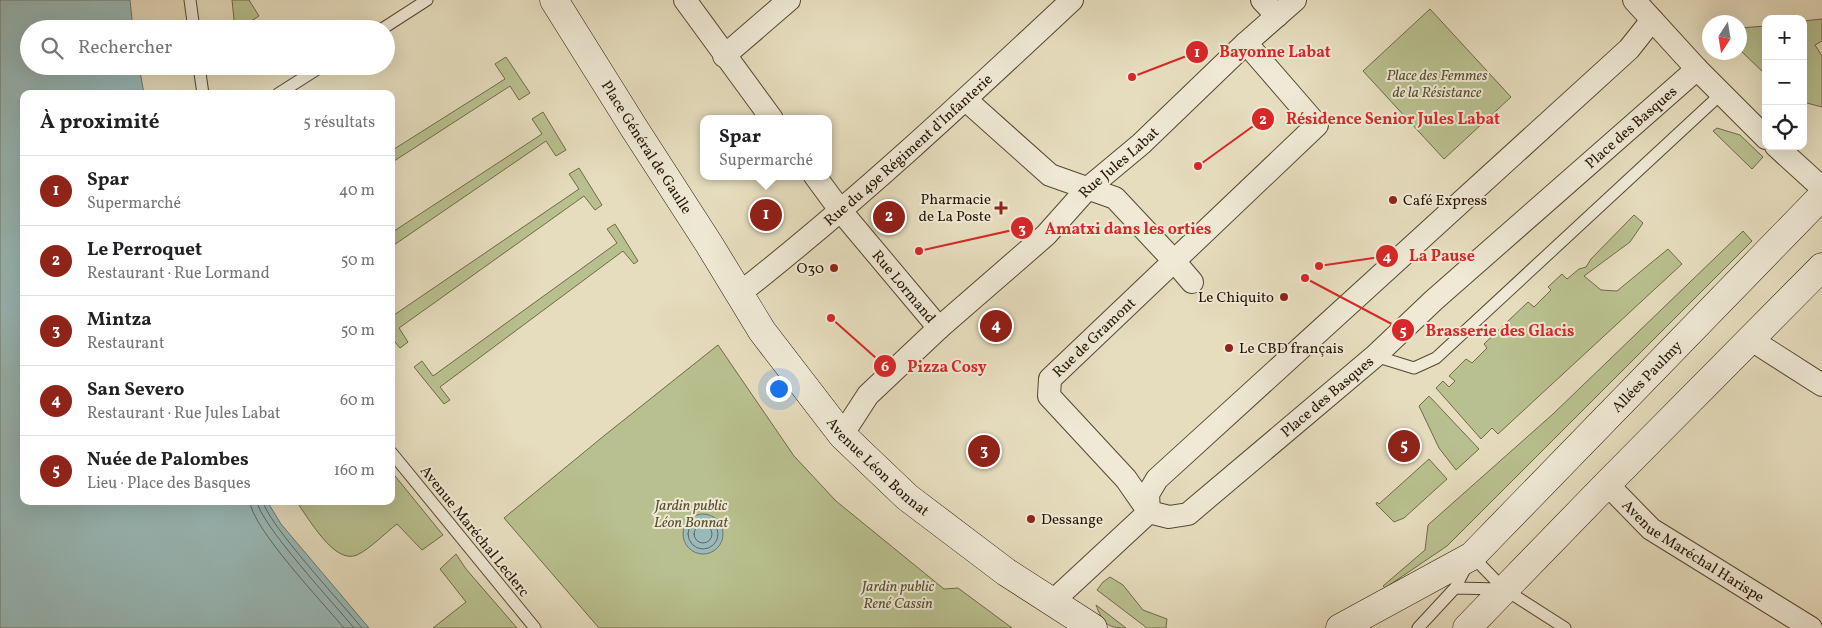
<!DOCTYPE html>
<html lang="fr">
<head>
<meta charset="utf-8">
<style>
  body { margin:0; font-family:Vollkorn,serif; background:#f2f2f2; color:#202124 }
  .controls { position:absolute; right:15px; top:15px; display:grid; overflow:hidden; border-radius:10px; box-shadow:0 5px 20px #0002 }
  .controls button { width:45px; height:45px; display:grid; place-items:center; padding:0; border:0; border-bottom:1px solid #e0e0e0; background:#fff; color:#202124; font:25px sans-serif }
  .compass { position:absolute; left:1702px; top:15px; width:45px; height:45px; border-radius:50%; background:#fff; box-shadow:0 5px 20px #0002; rotate:192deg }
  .you { position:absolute; left:778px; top:388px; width:18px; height:18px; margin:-12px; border:4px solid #fff; border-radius:50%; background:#1a73e8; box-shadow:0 0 0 8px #1a73e833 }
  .badge { display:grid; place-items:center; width:32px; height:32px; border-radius:50%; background:#8f2418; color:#fff; font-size:16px; font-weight:700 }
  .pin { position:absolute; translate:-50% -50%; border:2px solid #fff; box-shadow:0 1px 5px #0006 }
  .popup { position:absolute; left:700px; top:115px; width:132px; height:65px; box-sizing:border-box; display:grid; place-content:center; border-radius:10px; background:#fff; filter:drop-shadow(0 1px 4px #0005); font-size:16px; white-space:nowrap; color:#757577 }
  .popup b { font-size:19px; color:#202124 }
  .popup::after { content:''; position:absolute; left:50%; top:100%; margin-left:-10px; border:10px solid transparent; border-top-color:#fff }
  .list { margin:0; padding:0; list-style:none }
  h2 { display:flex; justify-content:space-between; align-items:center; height:65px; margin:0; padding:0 20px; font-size:21px }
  h2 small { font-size:16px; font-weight:400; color:#757577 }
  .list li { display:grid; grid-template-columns:32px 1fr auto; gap:15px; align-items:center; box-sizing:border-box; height:70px; padding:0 20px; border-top:1px solid #e0e0e0 }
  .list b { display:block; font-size:19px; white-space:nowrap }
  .list p { margin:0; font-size:16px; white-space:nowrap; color:#757577 }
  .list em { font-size:16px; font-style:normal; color:#757577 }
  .icon { flex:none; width:28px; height:28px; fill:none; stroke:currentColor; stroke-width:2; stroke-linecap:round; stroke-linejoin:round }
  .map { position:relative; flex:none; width:1822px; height:628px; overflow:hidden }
  .search { position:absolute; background:#fff; box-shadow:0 5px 20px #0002; left:20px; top:20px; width:375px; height:55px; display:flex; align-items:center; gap:12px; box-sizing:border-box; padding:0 18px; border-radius:28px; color:#757577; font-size:19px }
  .panel { position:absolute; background:#fff; box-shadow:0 5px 20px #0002; left:20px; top:90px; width:375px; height:415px; border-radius:10px }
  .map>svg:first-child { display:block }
  .green { fill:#b9c08f; stroke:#706a48 }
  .water { fill:#99bab9; stroke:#6b786f }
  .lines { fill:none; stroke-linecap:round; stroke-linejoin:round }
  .shore { stroke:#60685c; stroke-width:1 }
  .service-casing { stroke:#564730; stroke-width:13 }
  .minor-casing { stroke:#564730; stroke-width:24 }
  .secondary-casing { stroke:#261500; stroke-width:29 }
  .service { stroke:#efe9d5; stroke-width:11 }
  .minor { stroke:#efe9d5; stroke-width:22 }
  .secondary { stroke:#efe9d5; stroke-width:28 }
  .poi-dot { fill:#8f2418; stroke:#efe9d5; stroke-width:2 }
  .labels { text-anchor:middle; stroke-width:4; stroke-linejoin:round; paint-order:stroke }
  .park-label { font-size:15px; font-style:italic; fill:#595132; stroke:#efe9d5 }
  .street-label { font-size:15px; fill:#261500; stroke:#efe9d5 }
  .poi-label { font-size:15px; fill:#261500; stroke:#efe9d5; text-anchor:end }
  .leader { fill:none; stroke:#d62828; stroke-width:2 }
  .callout-dot { fill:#d62828; stroke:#efe9d5; stroke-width:2 }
  .mark-label { font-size:15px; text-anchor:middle; font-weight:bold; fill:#fff }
  .callout-label { font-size:16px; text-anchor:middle; font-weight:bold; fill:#d62828; stroke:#efe9d5; stroke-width:4; stroke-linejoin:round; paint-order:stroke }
</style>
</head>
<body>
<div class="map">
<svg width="1822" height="628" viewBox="0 0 1822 628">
  <rect width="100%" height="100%" fill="#e6ddbe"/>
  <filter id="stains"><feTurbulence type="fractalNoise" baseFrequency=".004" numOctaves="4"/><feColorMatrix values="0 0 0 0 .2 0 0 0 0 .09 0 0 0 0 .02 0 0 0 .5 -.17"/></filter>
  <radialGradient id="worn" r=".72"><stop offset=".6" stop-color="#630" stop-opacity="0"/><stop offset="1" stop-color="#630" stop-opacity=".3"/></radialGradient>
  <path class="green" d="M232,0H249L259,16L239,29H235Z
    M1430,9L1511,97L1444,159L1363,71Z
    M1822,19V41L1815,45L1822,56V107L1803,102V21Z
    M1766,26V75L1740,50V28Z
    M506,57L530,93L519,100L510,86L391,163V151L505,79L495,64Z
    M543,112L566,150L556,156L546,141L391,247V233L542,134L532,119Z
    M1717,128L1740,135L1763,157L1752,169L1713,131Z
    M579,168L602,205L595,210L584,196L399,328L408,342L400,348L391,337V317L579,189L569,174Z
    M1634,215L1643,223L1630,242L1584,276L1601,290L1617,291L1668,249L1682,264L1498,434L1492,428L1481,439L1436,388L1443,381L1449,387L1455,381L1449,376L1466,359L1472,363L1487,348L1484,344L1528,302L1534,307L1551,290L1548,287L1562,274L1567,279L1579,269L1586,267L1591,259Z
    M615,224L638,261L634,264L623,251L440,387L450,400L444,404L414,367L422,361L433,376L617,243L607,229Z
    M1743,231L1752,241L1447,546L1385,588L1383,586L1425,550L1428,525L1553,414Z
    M718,345L794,456L836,501L944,589L958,588L1012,628H599L504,518L605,435Z
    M1429,396L1479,449L1456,470L1439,448L1419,406Z
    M1429,459L1447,479L1404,518L1394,522L1376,504L1377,502L1379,504Z
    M391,471L443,535L422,550L397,524C385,533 370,549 357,555C334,565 308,517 296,501H391Z
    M456,554L466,569L517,628H433L466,602L440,569Z
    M1110,577L1123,585L1143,610L1167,619L1166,628H1147L1097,590L1103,582Z
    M1096,605L1126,628C1106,628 1103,623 1096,605Z"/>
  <path class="water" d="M0,0H130L133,29H29V66H139L144,94H24V501H267L281,524L369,628H0Z
    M683 534a20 20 0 1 1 40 0a20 20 0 1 1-40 0Z"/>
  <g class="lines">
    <path class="shore" d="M250,501C250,526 325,605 344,628
      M257,501C258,522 337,607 354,628
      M263,501C265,521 345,607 362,628
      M688 534a15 15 0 1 1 30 0a15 15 0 1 1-30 0Z
      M694 534a9 9 0 1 1 18 0a9 9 0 1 1-18 0Z"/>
    <defs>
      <path id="service" d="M190,0L194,29
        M382,29L427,0
        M199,66L203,94
        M278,94L322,66
        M1375,356L1414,368L1436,358L1721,94
        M391,452L535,628
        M1455,588L1501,589
        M1418,628L1455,588L1472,556L1504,589L1565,628"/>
      <g id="minor">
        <path d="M685,0L772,119"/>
        <path d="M1262,0L1277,16"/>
        <path d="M1634,0L1697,69L1766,138"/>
        <path d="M724,56L789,0"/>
        <path d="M966,100L1050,175L1115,198L1175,262L1192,282"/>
        <path d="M1776,146L1822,188"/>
        <path id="s1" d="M815,176L840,210L939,328"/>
        <path id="s2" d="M740,293C856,202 964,101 1072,0"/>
        <path d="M1750,339L1822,385"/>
        <path id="s3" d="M842,435L868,395L939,328L1046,235L1087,189L1141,144L1246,43L1295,0"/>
        <path id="s4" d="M1607,484L1651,529L1811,628"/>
        <path id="s5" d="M1149,512L1169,517L1188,514L1375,356L1434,300L1697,69"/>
        <path d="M1149,512L1148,494L1157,479L1629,49L1652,20"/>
        <path id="s6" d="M1149,512L1126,479L1049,396L1050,379L1317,125L1246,43"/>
        <path d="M1053,601L1149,512"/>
      </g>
      <g id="secondary">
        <path id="s7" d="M554,0L634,128L709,244L762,331L842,435L907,497L1006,572L1093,628"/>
        <path id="s8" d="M1340,628L1472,556L1822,196"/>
        <path d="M1467,628L1607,484L1822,267"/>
      </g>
    </defs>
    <use href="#service" class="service-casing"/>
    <use href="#minor" class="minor-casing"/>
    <use href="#secondary" class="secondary-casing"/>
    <use href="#service" class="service"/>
    <use href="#minor" class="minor"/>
    <use href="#secondary" class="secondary"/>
  </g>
  <g class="poi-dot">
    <circle cx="1393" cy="200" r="5"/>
    <path d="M998.5 200.5h5v5h5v5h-5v5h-5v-5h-5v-5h5z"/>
    <circle cx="834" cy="268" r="5"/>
    <circle cx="1284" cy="297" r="5"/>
    <circle cx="1229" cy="348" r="5"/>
    <circle cx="1031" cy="519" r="5"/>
  </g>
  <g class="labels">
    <g class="park-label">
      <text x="1437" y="80">Place des Femmes<tspan x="1437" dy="17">de la Résistance</tspan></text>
      <text x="691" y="510">Jardin public<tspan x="691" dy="17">Léon Bonnat</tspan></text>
      <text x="898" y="591">Jardin public<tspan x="898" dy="17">René Cassin</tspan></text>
    </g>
    <g class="street-label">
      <text dy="5" stroke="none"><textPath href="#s5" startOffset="628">Place des Basques</textPath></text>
      <text dy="5" stroke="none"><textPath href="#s7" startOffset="174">Place Général de Gaulle</textPath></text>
      <text dy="5" stroke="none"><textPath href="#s2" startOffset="221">Rue du 49e Régiment d'Infanterie</textPath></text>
      <text dy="5" stroke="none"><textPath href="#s3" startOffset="390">Rue Jules Labat</textPath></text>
      <text dy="5" stroke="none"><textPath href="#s1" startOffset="142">Rue Lormand</textPath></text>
      <text dy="5" stroke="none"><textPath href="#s6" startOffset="231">Rue de Gramont</textPath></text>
      <text dy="5" stroke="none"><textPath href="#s8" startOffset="401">Allées Paulmy</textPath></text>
      <text dy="5" stroke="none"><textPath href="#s5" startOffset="222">Place des Basques</textPath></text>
      <text dy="5" stroke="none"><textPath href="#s7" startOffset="570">Avenue Léon Bonnat</textPath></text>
      <text transform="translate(475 531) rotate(51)" y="5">Avenue Maréchal Leclerc</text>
      <text dy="5" stroke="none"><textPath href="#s4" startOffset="110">Avenue Maréchal Harispe</textPath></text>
    </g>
    <g class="poi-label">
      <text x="991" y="204">Pharmacie<tspan x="991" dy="17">de La Poste</tspan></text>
      <text x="1403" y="205" text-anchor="start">Café Express</text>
      <text x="824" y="273">O30</text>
      <text x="1274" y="302">Le Chiquito</text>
      <text x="1239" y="353" text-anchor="start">Le CBD français</text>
      <text x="1041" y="524" text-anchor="start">Dessange</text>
    </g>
  </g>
  <path class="leader" d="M1132 77L1197 52M1198 166L1263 119M919 251L1022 228M1319 266L1387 256M1305 278L1403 330M831 318L885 366"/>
  <g class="callout-dot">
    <circle cx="1132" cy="77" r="5"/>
    <circle cx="1198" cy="166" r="5"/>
    <circle cx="919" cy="251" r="5"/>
    <circle cx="1319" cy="266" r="5"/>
    <circle cx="1305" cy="278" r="5"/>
    <circle cx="831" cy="318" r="5"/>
    <circle cx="1197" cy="52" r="12"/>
    <circle cx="1263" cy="119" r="12"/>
    <circle cx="1022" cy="228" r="12"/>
    <circle cx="1387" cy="256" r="12"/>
    <circle cx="1403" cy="330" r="12"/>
    <circle cx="885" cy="366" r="12"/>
  </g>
  <g class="mark-label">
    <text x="1197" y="57">1</text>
    <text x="1263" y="124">2</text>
    <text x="1022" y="233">3</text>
    <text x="1387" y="261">4</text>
    <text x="1403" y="335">5</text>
    <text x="885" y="371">6</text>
  </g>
  <g class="callout-label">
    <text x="1275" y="57">Bayonne Labat</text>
    <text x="1393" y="124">Résidence Senior Jules Labat</text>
    <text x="1128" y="234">Amatxi dans les orties</text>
    <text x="1442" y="261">La Pause</text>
    <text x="1500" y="336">Brasserie des Glacis</text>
    <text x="947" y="372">Pizza Cosy</text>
  </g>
  <rect width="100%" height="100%" filter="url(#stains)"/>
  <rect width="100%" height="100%" fill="url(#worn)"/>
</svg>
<div class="controls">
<button>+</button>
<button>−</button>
<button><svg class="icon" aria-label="locate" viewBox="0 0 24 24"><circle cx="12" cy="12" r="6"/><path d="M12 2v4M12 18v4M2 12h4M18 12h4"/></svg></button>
</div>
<svg class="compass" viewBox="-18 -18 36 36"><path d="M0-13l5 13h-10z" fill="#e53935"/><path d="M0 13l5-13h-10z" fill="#757577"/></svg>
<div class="you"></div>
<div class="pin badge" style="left:766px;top:215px">1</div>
<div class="popup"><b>Spar</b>Supermarché</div>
<div class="pin badge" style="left:889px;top:217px">2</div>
<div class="pin badge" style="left:984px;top:451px">3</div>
<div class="pin badge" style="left:996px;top:326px">4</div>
<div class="pin badge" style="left:1404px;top:446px">5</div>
<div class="search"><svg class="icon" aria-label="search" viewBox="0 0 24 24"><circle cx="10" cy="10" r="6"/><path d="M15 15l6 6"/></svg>Rechercher</div>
<section class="panel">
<h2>À proximité<small>5 résultats</small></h2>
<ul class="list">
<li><span class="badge">1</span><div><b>Spar</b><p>Supermarché</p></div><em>40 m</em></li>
<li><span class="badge">2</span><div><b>Le Perroquet</b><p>Restaurant · Rue Lormand</p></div><em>50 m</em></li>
<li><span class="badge">3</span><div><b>Mintza</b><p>Restaurant</p></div><em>50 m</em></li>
<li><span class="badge">4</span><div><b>San Severo</b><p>Restaurant · Rue Jules Labat</p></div><em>60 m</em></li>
<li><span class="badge">5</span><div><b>Nuée de Palombes</b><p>Lieu · Place des Basques</p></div><em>160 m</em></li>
</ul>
</section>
</div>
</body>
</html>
